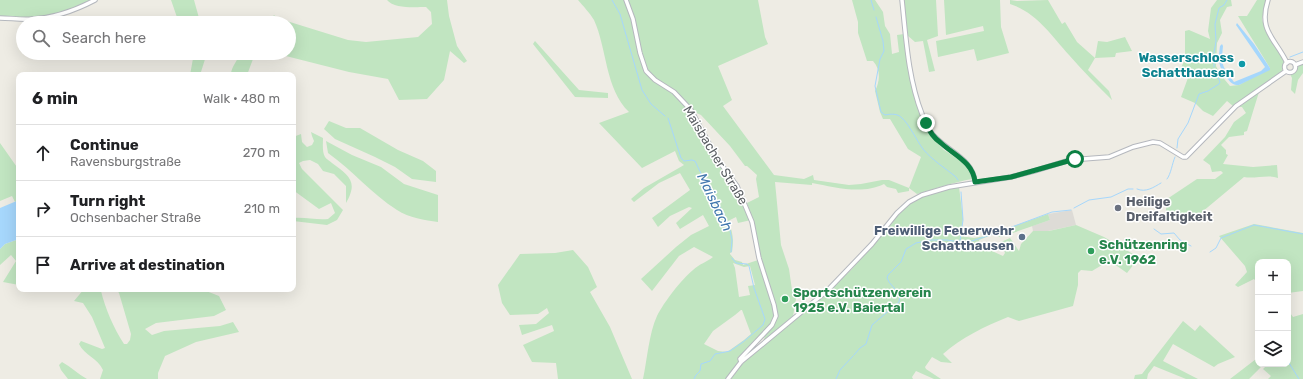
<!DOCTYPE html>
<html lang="en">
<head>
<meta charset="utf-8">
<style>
  body { margin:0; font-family:Rubik,sans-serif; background:#f6f6f6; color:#202124 }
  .controls { position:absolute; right:12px; bottom:12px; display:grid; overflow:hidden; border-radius:8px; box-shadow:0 4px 16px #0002 }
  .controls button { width:36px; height:36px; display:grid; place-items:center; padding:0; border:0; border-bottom:1px solid #e0e0e0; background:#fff; color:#202124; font:20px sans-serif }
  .stop { position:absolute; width:12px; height:12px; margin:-9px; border:3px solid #0b8043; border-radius:50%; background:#fff }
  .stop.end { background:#0b8043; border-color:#fff; box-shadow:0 1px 4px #0008 }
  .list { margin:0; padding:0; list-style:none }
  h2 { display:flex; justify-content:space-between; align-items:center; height:52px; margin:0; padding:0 16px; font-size:17px }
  h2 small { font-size:13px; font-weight:400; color:#757577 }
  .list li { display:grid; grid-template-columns:26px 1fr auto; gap:12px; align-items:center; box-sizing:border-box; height:56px; padding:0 16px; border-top:1px solid #e0e0e0 }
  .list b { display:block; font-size:15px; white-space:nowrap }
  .list p { margin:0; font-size:13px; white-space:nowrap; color:#757577 }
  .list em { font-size:13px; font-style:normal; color:#757577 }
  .icon { flex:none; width:22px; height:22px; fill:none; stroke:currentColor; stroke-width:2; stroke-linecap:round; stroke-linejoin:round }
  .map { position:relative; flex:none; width:1303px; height:379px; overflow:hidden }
  .search { position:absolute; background:#fff; box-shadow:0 4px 16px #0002; left:16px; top:16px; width:280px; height:44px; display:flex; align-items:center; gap:10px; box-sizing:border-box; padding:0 14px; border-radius:22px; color:#757577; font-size:15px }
  .panel { position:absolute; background:#fff; box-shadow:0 4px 16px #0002; left:16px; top:72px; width:280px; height:220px; border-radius:8px }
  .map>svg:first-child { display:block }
  .industrial { fill:#dddbd6 }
  .green { fill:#c1e5c1; fill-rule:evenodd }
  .water { fill:#a6d7fc }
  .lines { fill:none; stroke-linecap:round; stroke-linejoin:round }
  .stream { stroke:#a6d7fc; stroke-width:1 }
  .secondary-casing { stroke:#b5b8be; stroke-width:5.5 }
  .secondary { stroke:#fff; stroke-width:3.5 }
  .route { stroke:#0b8043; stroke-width:5 }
  .culture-dot { fill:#0f9aa8; stroke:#fff; stroke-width:1.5 }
  .worship-dot { fill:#6b7280; stroke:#fff; stroke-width:1.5 }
  .service-dot { fill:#5c6f8a; stroke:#fff; stroke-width:1.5 }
  .leisure-dot { fill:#2e9e5b; stroke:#fff; stroke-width:1.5 }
  .labels { text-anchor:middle; stroke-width:3; stroke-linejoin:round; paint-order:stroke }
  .culture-label { font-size:13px; font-weight:bold; fill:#0d838f; stroke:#fff; text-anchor:end }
  .street-label { font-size:13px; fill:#5c6064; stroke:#fff }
  .worship-label { font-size:13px; font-weight:bold; fill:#5b616d; stroke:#fff; text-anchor:start }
  .service-label { font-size:13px; font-weight:bold; fill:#4e5e75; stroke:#fff; text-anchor:end }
  .leisure-label { font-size:13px; font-weight:bold; fill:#27864d; stroke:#fff; text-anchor:start }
  .water-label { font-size:14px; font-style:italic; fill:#4378ae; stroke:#fff }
</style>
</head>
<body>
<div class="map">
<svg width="1303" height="379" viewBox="0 0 1303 379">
  <rect width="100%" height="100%" fill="#eeece4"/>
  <path class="industrial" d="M1072,210L1076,225L1048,231H1033L1032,226L1050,220L1048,214Z"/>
  <path class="green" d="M0,0H98L89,5L61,15L0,20Z
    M171,0H194L199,18L202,23H179Z
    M387,0H447L449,16L457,46L467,61L464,63L450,51L444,80L427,99L399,100L388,79L349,72L274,53H289V23H268L274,15L277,18L348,40L366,42L418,37L432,24L431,12L426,7C415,7 394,9 387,0Z
    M578,0H625L632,18L642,63L645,71L649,76L658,84L679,97L690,110L718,163L736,186L751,220L738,223L736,217L728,221C733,232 734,240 732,252L730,253V254L735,260L742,262L743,265L758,260L775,311L777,310L760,257L754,223L747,203L759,197L756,179L757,175L747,166H745L730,146L701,115L694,112L674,91L654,79L649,73L645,65L633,14L627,0H758L765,37L768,44L718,66L732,100L723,106L774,175L804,179L813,175L814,180L849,185L861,184L882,180H889L909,188L921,157L908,149L890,119H883L880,112L875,91C880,81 881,70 873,61H867L858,33V22L852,0H875L883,12L885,26L890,34L892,54L899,52L897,35L904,34L909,71L913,89L927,131L944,150L961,161L969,169L972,179C954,182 935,189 917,194L909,188V191L898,193L896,189L887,187L884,184C862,195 834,187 812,183V185L775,182L781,245L789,269L792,290L796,299L793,316L763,342L765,336L774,324H770V326L747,351L738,357V364L726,379H643C647,360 649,333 657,316C664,302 681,280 693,270C699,264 707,262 713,257L694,247L679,256L652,291L641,279L676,247L691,235L709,226L703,215L680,229L676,223L692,208L689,207L670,216L658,227L652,218L690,190L680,173L659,183L634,202L631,199L644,188L684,165L679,161L675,151L642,168L599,123L629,112C605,89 607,48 594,20C590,13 583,6 578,0ZM733,263L744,267L750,266L755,285L748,286L750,295L739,297L735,268ZM741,310H742L751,334L744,340L727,352L718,351L704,344L713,331L735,315Z
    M903,0H936L938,36L927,40L935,71L929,72L923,41L915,42L907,35Z
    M944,0H1000L1001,27L1009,53L977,61L974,49L938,57L936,41L984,31L983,26L946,35Z
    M1010,0L1017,1L1048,0L1062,24L1065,22L1077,42L1095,58L1098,41L1107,42L1125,37L1132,51L1116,53L1115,57L1095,58L1088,70L1109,91L1112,100C1097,85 1083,71 1069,55C1052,36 1036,12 1010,4Z
    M1217,0H1231L1232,6L1227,7L1220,20L1222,33L1217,43L1216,66L1220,74L1230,86L1239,85L1270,68L1238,16H1247L1257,0H1266L1262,19L1266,32L1277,47L1284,62L1282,71L1233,106L1227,101L1213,116L1203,111L1195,103L1181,97L1189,75L1180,70L1185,59V31L1189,30L1210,39L1208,31L1211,8Z
    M535,41L579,90L608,93V98L575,97L533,44Z
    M194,53H207L200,75H190Z
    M240,53H267L253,59L247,75H231C231,66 238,61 240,53Z
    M1303,64V73L1298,80L1295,94L1291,90L1292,78L1290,74L1293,73L1298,66Z
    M1259,92L1247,131L1244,132V135L1229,137L1221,145L1226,150V154L1228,155L1223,164L1253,167L1277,165L1278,178C1268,174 1255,179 1244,177L1196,217L1185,219L1171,218L1166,210L1167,199L1197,179H1215L1223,173L1221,171L1212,172L1210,165L1203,160L1225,137L1234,122L1246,113L1242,107H1239Z
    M329,121L346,128H360L398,150L423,161L436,171V182L412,179L395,167L375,157L335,139L324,129Z
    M311,132L323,138C323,144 322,152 325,157C326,159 330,161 332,163C348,175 359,181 346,203V186L334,174L323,171L318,164L310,160L303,161L299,163L302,169L343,210L337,220L327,225L293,221V218C305,217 316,220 328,219L335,213L331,203L319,209L293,190V137L301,134L302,142L307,147L312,145L314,141L312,136Z
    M326,141L352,155L381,167L404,184L438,195V222C425,220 409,218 397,210C372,194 352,170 328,153Z
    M0,143L19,170V200L15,202L12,196L0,201Z
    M959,187L963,219L960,236L974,238L985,236L1048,214L1050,220L1004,236L999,237L997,233L979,240L981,250L988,247L992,251L1003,256L1005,253L1001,242L1010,238L1019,251L1021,244L1033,231H1049L1076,225L1104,237L1133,254L1134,264L1127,273L1117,266L1107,262L1092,271L1081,270L1078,273V285L1073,306L1019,321L1008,317C984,327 962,337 943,354L952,363L941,362L932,357L925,367L926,369L941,379H934L916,371L912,377L913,379H731L740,365L811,307L852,269L899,213L908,205L920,197L933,193Z
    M1254,224L1303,233V291L1288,293V262H1258V284L1254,279L1238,287L1235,285L1247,272L1245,266L1219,236Z
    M19,239V285L3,282L16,261L11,255L0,265V249L5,244Z
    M573,250L588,267L597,287L590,292L610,327L632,379H558L556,363L532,362L523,345L554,331L552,325L522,335L519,325L536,324L549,313L547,308L538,314L510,315L502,303L498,285L520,254L555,253Z
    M84,289H103L101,291C105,308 114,329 124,344H127L130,340L131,334L119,293L116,289H201L219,296L226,310L214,316L156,323L145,329L152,335L164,331L220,326L233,322L239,332L196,342L165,356L158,373V379H100L103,370C98,358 84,355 79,344L81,341L102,349L105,348L92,317L83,303L74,301Z
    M1288,310L1293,317L1303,314V379H1268L1271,376L1263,369L1268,364H1273L1276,367L1281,364H1288V359L1290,358L1288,355Z
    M1183,321L1195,331L1200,325L1235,357L1218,364L1214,367L1173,344L1163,361L1198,379H1186L1154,366L1148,374L1147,379H1134L1135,375L1142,374Z
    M1256,359L1261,367L1249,379H1230Z
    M62,362C71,367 78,374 87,379H68L61,370L59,365Z"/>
  <path class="water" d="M1237,23L1254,44L1270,68V70L1239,85C1233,85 1231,83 1228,79C1218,67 1218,61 1220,46L1222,44L1223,46C1221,66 1222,66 1234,82L1261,71L1265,67L1236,25Z
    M19,200V239L5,244L0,249V208Z"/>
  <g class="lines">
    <path class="stream" d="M612,0L620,14L642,90L651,104L665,116
      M871,0L874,10
      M876,17L883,41L884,51L880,59L875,86L881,112L885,115C891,114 897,113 902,118C909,124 917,141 923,149C932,160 945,168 956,177L958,180
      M1214,53L1216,41L1215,24L1219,8L1224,5L1227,0
      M1214,57V67
      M1290,57L1303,52
      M668,118L681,158L684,161L692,160L695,161L707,186L723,212L729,226L732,240L731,252
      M1177,148L1178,139L1188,123L1199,94L1208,91L1219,84L1220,82L1215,71
      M1167,179C1171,174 1172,164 1175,157
      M1137,189C1146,193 1154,187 1161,183
      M1074,208L1089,200L1111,197L1128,189H1133
      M1154,229L1161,234L1174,233L1180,240L1191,246
      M1001,231L1052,212L1071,210
      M960,241L963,220L961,192
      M1210,252L1216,248L1221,238L1254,225L1303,234
      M854,355L860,348L866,344L872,325L899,302L900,295L889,282L887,278L888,275L901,262L906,249L916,243L931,240H947L966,243L996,233
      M1289,363L1299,379
      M694,379L696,375L700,371L701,364L710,361L715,354L730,351L743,342L763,325L765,319L754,288L749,266L747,264L736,263L732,258
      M836,379L840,370L853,356"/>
    <defs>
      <path id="secondary" d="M626,0L633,19L640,53L646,71L655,80L674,92L691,110L718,160L737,186L752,222L759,258L774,305L776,316L772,325L740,359L741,362
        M902,0C906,38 908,78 922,114C925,120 926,126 930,131C943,150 973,157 975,182
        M1268,0C1258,31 1275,38 1287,63
        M0,18C10,18 21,20 32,19C53,18 76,10 95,0
        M1284.5 67a5.5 5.5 0 1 1 11 0a5.5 5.5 0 1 1-11 0Z
        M1295,65L1303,62
        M728,379L741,362L828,290L872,244L897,213L909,202L922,195L949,187L1011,177L1034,171L1070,160L1109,157L1133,147L1153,142L1160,143L1183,157H1186L1236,106L1286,71"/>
    </defs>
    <use href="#secondary" class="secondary-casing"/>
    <use href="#secondary" class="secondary"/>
  </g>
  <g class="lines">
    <path class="route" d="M926,123C929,131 934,138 941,143C954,155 973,162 975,182L1011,177L1075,159"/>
  </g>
  <circle class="culture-dot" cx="1242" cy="64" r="4"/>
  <circle class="worship-dot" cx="1118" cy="208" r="4"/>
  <circle class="service-dot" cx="1022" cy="237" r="4"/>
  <g class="leisure-dot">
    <circle cx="1091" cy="251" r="4"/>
    <circle cx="785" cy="299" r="4"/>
  </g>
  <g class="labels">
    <g class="culture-label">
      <text x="1234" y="62">Wasserschloss<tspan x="1234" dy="15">Schatthausen</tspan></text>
    </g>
    <g class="street-label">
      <text transform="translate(716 155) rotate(59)" y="5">Maisbacher Straße</text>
    </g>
    <g class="worship-label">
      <text x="1126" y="206">Heilige<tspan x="1126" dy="15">Dreifaltigkeit</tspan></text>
    </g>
    <g class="service-label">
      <text x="1014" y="235">Freiwillige Feuerwehr<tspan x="1014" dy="15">Schatthausen</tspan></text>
    </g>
    <g class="leisure-label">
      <text x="1099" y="249">Schützenring<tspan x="1099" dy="15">e.V. 1962</tspan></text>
      <text x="793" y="297">Sportschützenverein<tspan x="793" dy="15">1925 e.V. Baiertal</tspan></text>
    </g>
    <g class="water-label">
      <text transform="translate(715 202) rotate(64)" y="5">Maisbach</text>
    </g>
  </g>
</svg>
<div class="controls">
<button>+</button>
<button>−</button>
<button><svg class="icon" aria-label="layers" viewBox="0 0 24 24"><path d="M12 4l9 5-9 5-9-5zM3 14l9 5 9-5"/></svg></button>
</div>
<div class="stop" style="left:1075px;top:159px"></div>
<div class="stop end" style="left:926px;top:123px"></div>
<div class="search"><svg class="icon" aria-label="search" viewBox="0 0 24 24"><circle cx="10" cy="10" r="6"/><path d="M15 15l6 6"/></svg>Search here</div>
<section class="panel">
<h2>6 min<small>Walk · 480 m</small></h2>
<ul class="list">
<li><svg class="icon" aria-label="ahead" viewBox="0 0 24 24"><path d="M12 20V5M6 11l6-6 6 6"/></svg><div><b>Continue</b><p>Ravensburgstraße</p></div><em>270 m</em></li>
<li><svg class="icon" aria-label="right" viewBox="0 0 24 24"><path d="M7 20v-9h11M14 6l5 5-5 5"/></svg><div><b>Turn right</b><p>Ochsenbacher Straße</p></div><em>210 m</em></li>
<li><svg class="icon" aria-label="arrive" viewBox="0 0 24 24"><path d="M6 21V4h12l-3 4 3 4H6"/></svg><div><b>Arrive at destination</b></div></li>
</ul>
</section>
</div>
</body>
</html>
